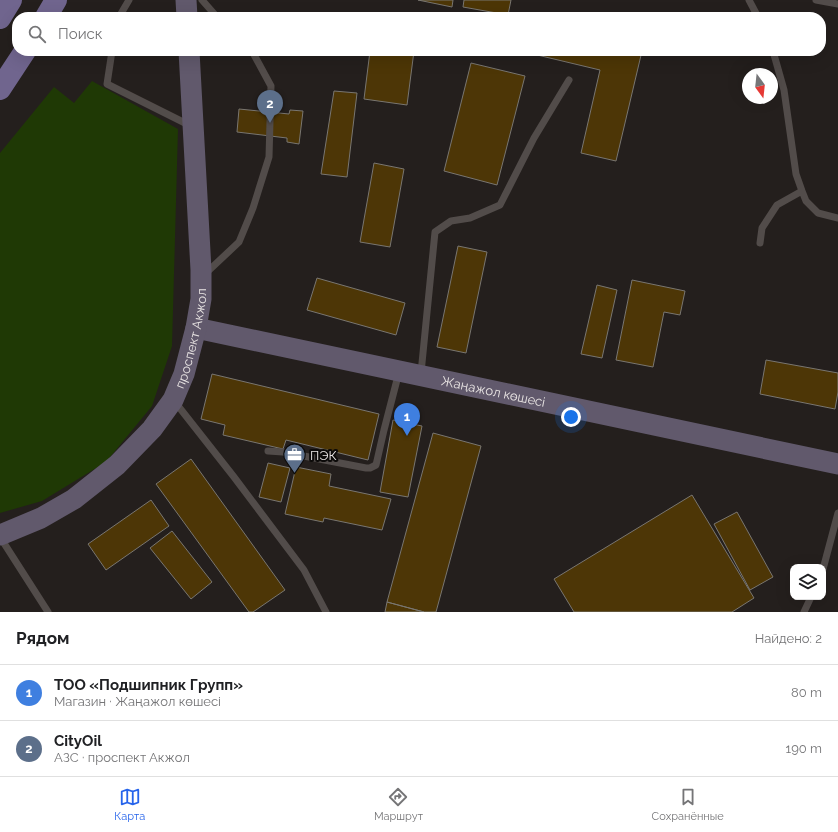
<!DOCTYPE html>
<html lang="ru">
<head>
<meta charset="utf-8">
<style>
  body { margin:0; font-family:Raleway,sans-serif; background:#f6f6f6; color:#202124 }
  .controls { position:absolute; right:12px; bottom:12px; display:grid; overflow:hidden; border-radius:8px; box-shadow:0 4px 16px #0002 }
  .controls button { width:36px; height:36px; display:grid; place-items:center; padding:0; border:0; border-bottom:1px solid #e0e0e0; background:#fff; color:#202124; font:20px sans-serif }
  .compass { position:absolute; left:742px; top:68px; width:36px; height:36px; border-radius:50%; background:#fff; box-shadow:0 4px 16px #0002; rotate:165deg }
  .you { position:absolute; left:571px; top:417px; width:14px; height:14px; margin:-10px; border:3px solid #fff; border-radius:50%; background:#1a73e8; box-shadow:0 0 0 6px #1a73e833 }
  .badge { display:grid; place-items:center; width:26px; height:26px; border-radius:50%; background:#2563eb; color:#fff; font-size:13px; font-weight:700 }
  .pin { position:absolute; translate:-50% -33px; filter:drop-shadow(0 1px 2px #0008) }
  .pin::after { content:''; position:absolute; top:21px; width:14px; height:12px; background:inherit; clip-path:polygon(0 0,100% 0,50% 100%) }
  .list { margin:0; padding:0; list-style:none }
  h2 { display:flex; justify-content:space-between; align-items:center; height:52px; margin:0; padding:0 16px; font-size:17px }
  h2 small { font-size:13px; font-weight:400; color:#757577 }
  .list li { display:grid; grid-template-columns:26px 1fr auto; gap:12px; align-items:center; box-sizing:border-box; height:56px; padding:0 16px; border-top:1px solid #e0e0e0 }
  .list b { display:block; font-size:15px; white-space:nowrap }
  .list p { margin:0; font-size:13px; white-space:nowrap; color:#757577 }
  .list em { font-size:13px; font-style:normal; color:#757577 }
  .icon { flex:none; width:22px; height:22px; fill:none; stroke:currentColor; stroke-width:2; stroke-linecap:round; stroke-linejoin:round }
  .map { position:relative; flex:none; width:838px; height:612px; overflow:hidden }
  .search { position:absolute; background:#fff; box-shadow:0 4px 16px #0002; left:12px; right:12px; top:12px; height:44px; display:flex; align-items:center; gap:10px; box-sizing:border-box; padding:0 14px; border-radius:16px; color:#757577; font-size:15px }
  .sheet { height:164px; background:#fff }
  nav { display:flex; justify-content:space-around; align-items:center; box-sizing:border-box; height:56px; border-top:1px solid #e0e0e0; background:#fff; font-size:11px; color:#757577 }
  nav a { display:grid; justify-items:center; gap:2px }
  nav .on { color:#2563eb }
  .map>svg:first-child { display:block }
  .green { fill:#1f3905 }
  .building { fill:#4d3606; stroke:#797671 }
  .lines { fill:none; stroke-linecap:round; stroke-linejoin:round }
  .service { stroke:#524c4a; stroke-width:7 }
  .secondary { stroke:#61596c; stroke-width:21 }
  .primary { stroke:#70658e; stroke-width:22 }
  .labels { text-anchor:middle; stroke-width:4; stroke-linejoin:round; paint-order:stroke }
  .street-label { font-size:13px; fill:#e8e4e3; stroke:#0c0a09 }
  .poi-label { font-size:13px; fill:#e8e4e3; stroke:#0c0a09; text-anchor:start }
</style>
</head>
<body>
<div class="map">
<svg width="838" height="612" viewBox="0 0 838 612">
  <rect width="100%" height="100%" fill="#241f1d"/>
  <path class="green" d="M92,81L178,129L172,346L152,406L106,462L42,501L0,513V153L54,87L74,103Z"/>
  <path class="building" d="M418,0H453L452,7Z
    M464,0H511L508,15L463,7Z
    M542,13L559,17H541Z
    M370,51H414L407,105L364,99Z
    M534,51H642L616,161L581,153L600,70L533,54Z
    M471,63L525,76L497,185L444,171Z
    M334,91L357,93L347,177L321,174Z
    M239,109L289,114L290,110L303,111L299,144L287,142V138L237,132Z
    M374,163L404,169L390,247L360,242Z
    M458,246L487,252L466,353L437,347Z
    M317,278L405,303L396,335L307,310Z
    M632,280L685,291L680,315L664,312L653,367L616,360Z
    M597,285L617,290L602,358L581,354Z
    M766,360L838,373V392L835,409L760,394Z
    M212,374L379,414L368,460L286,440L283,449L223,435L225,425L201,419Z
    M393,420L422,426L408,497L380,492Z
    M433,433L481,446L436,612H424L387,602Z
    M191,459L285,590L253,612H249L156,484Z
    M268,463L290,468L281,502L259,497Z
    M296,467L331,474L329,486L391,499L382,530L324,518L323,522L285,514Z
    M692,495L754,598L732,612H574L554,579Z
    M151,500L169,526L106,570L88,544Z
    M737,512L773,577L750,590L714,524Z
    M172,531L212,582L191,599L150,548Z
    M387,602L424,612H385Z"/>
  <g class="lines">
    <path class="service" d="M202,0L217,17
      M749,0L758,17
      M816,0L838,4
      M119,17L129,0
      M112,51L107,84L191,126
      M773,51L784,90L796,174L802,191L806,201L818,213L838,218
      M760,243L762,228L777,205L802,191
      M205,274L239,242L253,208L269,157L271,86L252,51
      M421,373L435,232L451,221L470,218L500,205L534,138L569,80
      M175,402L234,477L304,570L326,612
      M268,451L283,452L366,468H370L376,465L384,430L399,372
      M0,537L48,612
      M823,569L838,513
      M804,612L811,597"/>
    <g class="secondary">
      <path d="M186,0L187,17"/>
      <path id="s1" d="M196,328L838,464"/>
      <path id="s2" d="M0,535L41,518L74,499L117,465L152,429L173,400L184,374L196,328L201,299V270L189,51"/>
    </g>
    <path class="primary" d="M46,17L56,0
      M0,18L11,0
      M0,89L25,51"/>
  </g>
  <defs>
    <symbol id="office-pin" viewBox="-11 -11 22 30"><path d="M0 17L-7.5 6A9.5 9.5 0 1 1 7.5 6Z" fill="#5c6f8a" stroke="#0c0a09"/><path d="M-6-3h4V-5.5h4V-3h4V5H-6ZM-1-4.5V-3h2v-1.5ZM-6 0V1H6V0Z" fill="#fff"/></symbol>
  </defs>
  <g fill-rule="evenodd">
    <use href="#office-pin" x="282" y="442" width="25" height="34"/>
  </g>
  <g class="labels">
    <g class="street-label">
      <text dy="5" stroke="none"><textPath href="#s2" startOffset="288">проспект Акжол</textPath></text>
      <text dy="5" stroke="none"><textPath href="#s1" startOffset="304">Жаңажол көшесі</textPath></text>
    </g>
    <g class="poi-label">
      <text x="310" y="460">ПЭК</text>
    </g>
  </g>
</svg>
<div class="controls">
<button><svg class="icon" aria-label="layers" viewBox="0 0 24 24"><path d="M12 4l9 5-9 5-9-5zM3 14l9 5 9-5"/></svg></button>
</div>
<svg class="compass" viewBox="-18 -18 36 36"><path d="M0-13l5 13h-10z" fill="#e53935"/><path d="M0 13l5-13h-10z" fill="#757577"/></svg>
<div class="you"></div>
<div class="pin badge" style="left:407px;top:436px;background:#3f7fe0">1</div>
<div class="pin badge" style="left:270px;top:123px;background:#5c6f8a">2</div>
<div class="search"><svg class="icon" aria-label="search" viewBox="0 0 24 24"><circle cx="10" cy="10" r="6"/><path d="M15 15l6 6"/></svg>Поиск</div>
</div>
<section class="sheet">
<h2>Рядом<small>Найдено: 2</small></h2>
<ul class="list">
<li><span class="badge" style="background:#3f7fe0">1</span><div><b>ТОО «Подшипник Групп»</b><p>Магазин · Жаңажол көшесі</p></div><em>80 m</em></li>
<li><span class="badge" style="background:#5c6f8a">2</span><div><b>CityOil</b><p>АЗС · проспект Акжол</p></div><em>190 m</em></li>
</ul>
</section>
<nav>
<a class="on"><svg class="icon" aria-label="map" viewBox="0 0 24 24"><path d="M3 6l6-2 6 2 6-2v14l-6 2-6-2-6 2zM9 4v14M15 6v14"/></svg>Карта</a>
<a><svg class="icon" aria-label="directions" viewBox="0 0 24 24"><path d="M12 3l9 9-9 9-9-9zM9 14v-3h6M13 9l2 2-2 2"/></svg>Маршрут</a>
<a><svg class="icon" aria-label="saved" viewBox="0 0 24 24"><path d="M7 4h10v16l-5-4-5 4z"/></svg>Сохранённые</a>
</nav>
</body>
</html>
